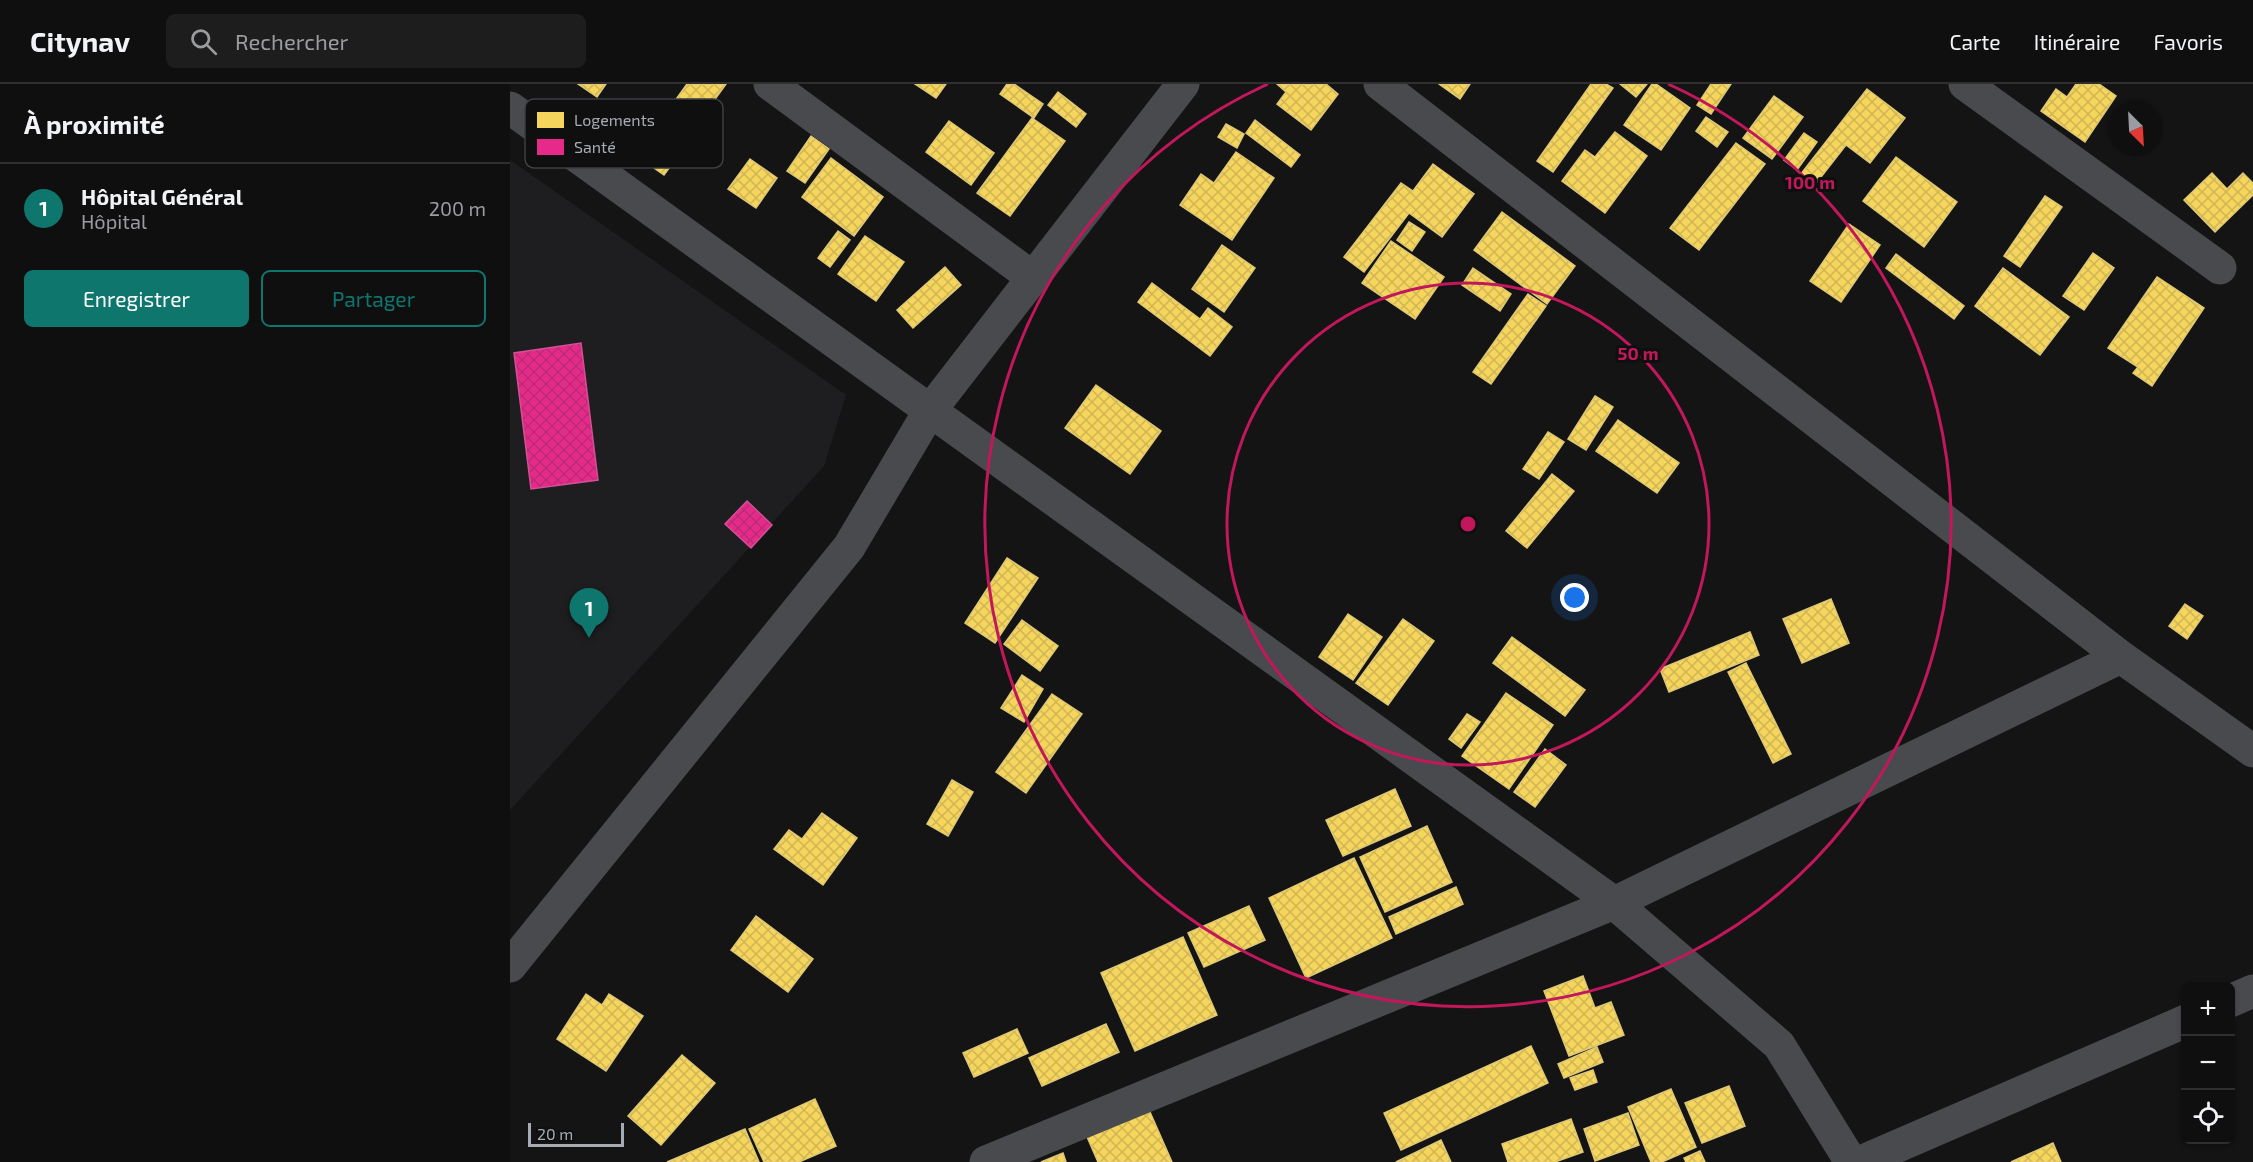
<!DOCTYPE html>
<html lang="fr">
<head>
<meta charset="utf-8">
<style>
  body { margin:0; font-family:"Exo 2",sans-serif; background:#1d1d1e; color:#f1f3f6 }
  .controls { position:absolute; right:18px; bottom:18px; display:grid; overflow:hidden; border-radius:9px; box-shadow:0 2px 4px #0004 }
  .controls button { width:54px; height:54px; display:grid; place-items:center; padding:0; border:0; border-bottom:2px solid #2f2f30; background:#0f0f10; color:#f1f3f6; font:30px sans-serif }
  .compass { position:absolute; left:1599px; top:18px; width:54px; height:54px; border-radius:50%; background:#0f0f10; box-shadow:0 2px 4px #0004; rotate:156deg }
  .scale { position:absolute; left:18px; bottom:15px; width:96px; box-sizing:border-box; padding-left:6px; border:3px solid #a7abb4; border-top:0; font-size:16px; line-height:21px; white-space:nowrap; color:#a7abb4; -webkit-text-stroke:4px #0f0f10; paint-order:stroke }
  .you { position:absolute; left:1065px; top:514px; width:21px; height:21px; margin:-15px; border:4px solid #fff; border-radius:50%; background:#1a73e8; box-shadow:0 0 0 9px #1a73e833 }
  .badge { display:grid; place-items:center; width:39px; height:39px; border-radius:50%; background:#0f766e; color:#fff; font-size:20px; font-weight:700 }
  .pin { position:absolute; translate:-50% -50px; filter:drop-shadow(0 2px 3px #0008) }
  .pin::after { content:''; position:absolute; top:32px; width:21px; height:18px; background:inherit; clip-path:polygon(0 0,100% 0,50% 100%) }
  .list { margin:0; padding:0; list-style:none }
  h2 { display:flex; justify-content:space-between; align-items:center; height:78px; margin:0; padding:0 24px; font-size:26px }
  h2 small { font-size:20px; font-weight:400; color:#9b9c9f }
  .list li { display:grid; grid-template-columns:39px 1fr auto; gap:18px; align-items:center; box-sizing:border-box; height:90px; padding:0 24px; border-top:2px solid #2f2f30 }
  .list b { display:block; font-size:22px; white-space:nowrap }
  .list p { margin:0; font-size:20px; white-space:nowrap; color:#9b9c9f }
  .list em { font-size:20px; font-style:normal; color:#9b9c9f }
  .actions { display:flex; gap:12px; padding:18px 24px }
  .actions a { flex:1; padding:14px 0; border:2px solid #0f766e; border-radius:9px; text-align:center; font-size:21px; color:#0f766e }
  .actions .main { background:#0f766e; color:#fff }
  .icon { flex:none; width:33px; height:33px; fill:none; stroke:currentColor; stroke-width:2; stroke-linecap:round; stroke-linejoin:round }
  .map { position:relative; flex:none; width:1743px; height:1078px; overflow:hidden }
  header { display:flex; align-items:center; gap:36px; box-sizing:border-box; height:84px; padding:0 30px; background:#0f0f10; border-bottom:2px solid #2f2f30 }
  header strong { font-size:28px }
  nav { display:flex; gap:33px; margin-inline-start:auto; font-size:21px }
  .search { width:420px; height:54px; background:#1d1d1e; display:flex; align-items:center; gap:15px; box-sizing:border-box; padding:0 21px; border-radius:9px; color:#9b9c9f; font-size:22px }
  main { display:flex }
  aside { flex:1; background:#0f0f10 }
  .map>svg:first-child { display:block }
  .built { fill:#1e1e20 }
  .homes { fill:url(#homes-cross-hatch); stroke:#dec876; stroke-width:1.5 }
  .health { fill:url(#health-cross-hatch); stroke:#d45097; stroke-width:1.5 }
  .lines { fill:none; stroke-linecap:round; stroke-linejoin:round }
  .minor { stroke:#494a4d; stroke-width:33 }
  .ring { fill:none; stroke:#c2185b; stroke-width:3 }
  .key { fill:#0f0f10; stroke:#3d3e41; stroke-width:1.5 }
  .key-label { font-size:16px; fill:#a7abb4 }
  .centre { fill:#c2185b; stroke:#0f0f10; stroke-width:3 }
  .ring-label { font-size:18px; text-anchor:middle; font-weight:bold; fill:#c2185b; stroke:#0f0f10; stroke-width:6; stroke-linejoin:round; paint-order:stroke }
</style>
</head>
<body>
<header>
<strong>Citynav</strong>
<div class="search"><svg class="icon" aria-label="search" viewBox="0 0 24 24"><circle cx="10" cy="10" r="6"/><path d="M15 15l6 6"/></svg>Rechercher</div>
<nav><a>Carte</a><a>Itinéraire</a><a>Favoris</a></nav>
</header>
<main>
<aside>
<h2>À proximité<small></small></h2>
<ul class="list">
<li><span class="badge">1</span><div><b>Hôpital Général</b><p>Hôpital</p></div><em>200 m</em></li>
</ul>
<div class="actions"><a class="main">Enregistrer</a><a>Partager</a></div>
</aside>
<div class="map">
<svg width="1743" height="1078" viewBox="0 0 1743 1078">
  <defs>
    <pattern id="homes-cross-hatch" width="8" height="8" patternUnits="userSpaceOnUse" patternTransform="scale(1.5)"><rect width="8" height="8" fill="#f6d55c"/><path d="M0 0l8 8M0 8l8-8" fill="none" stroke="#cfb554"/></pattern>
    <pattern id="health-cross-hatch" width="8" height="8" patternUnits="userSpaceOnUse" patternTransform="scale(1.5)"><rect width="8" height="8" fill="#e7298a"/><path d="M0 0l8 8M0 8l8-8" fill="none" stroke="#ba2c75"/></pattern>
  </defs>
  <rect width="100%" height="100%" fill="#141415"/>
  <path class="built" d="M0,76L336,311L314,382L0,726Z"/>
  <path class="homes" d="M68,0H96L87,13Z
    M177,0H216L185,43L159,25Z
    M405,0H436L426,14Z
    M497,0H504L533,20L524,34L490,10Z
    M816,0L828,10L801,46L767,20L776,8L767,0Z
    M929,0H960L950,15Z
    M1081,0H1096L1103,4L1043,88L1027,77Z
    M1110,0H1137L1126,13Z
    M1142,0H1146L1180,24L1151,66L1114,41Z
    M1201,0H1221L1201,30L1187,21Z
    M1566,0H1589L1606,12L1575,58L1531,27L1546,5L1557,13Z
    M1357,5L1395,34L1360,79L1336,61L1304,102L1290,91Z
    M548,8L576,30L566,43L538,21Z
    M1264,12L1293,33L1262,75L1233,54Z
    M1196,33L1218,48L1207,63L1186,47Z
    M522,34L555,57L500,132L467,109Z
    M745,36L790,71L781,83L736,49Z
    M439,37L484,69L461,101L416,68Z
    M716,40L734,50L727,64L708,53Z
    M1105,48L1137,72L1095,129L1052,97L1075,66L1085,73Z
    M1294,49L1307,58L1287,86L1274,76Z
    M128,50L165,76L154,91L117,65Z
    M301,52L319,65L295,99L277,87Z
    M1226,59L1255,80L1189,166L1160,144Z
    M726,68L764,94L722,156L670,121L691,90L704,99Z
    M1386,73L1447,118L1414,163L1353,117Z
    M321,74L373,113L344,152L292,113Z
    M240,75L267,94L246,124L218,105Z
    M923,80L964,110L932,153L899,129L854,188L834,173L891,99L903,107Z
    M1702,89L1717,105L1733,89L1743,99V111L1705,148L1674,116Z
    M1535,112L1552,123L1510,183L1494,172Z
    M992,128L1065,182L1037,220L964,166Z
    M899,138L915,148L902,167L887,156Z
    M1339,140L1370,161L1331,218L1300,197Z
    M328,147L340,156L320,183L308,174Z
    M355,152L394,178L366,217L328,190Z
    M881,157L934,193L905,235L852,199Z
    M712,161L745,184L714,228L682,205Z
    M1583,169L1604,184L1574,226L1553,212Z
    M1386,170L1454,222L1444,235L1376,184Z
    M435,183L451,201L403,244L387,226Z
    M963,184L1001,210L990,227L952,201Z
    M1493,184L1559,233L1530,271L1465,222Z
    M1647,193L1694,224L1642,302L1623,289L1628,283L1598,264Z
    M642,199L690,235L698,224L722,243L700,272L628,218Z
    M1018,210L1036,222L981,300L963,288Z
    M586,301L651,347L620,390L555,344Z
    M1085,312L1103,323L1076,366L1058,355Z
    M1108,336L1169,379L1147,409L1086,367Z
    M1038,348L1054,358L1029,395L1013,385Z
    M1042,390L1064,407L1017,464L996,447Z
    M497,474L528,494L485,559L455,539Z
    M1321,515L1339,559L1292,579L1273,535Z
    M1675,520L1693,532L1677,555L1659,542Z
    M838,530L872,553L843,596L809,573Z
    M893,535L924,557L878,621L846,599Z
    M512,536L548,562L530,587L494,560Z
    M1240,548L1249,571L1159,608L1150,585Z
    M1002,553L1075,606L1055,632L983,579Z
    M1236,579L1281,670L1263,679L1218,588Z
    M512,591L533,605L514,638L491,624Z
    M996,609L1043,641L999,705L952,672Z
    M542,610L572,630L516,709L486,688Z
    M957,630L970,638L951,664L939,655Z
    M1035,665L1056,681L1025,723L1004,708Z
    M442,696L463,708L438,752L417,740Z
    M885,705L901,742L833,772L816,736Z
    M312,729L347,754L313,801L264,765L279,746L292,755Z
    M917,742L942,798L875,828L850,773Z
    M844,774L882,854L796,894L759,814Z
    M946,803L953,820L886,850L879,833Z
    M739,822L755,856L694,883L678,849Z
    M246,832L303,875L278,908L221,866Z
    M673,853L707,931L625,967L591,889Z
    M1073,892L1085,924L1101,918L1114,951L1059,972L1034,907Z
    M76,910L92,921L99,910L133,932L96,987L47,955Z
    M596,940L609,968L532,1002L519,974Z
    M507,945L518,969L464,993L453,969Z
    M1021,962L1038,999L891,1066L874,1029Z
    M1087,963L1093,978L1054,994L1048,980Z
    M172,971L205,999L151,1061L118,1032Z
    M1083,986L1087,998L1065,1006L1060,994Z
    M1219,1002L1235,1042L1192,1059L1175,1019Z
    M1161,1005L1186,1063L1152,1078H1141L1118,1023Z
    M305,1015L326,1062L289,1078H254L239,1045Z
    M636,1019L662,1078H588L574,1046Z
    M1118,1029L1129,1061L1085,1077L1074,1045Z
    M1061,1035L1073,1068L1045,1078H998L992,1060Z
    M235,1045L249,1078H157Z
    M931,1056L941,1078H886Z
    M1543,1059L1551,1078H1501Z
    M1190,1067L1195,1078H1176L1174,1074Z
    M553,1069L556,1078H531Z"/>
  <path class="health" d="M71,259L88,396L21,405L4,269Z
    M237,417L262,441L241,464L215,440Z"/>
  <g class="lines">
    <path class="minor" d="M260,0L522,193
      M870,0L1611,573L1743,667
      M1455,0L1710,184
      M0,24L1104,819L1269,961L1341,1078
      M0,882L339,463L419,328L673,0
      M1720,917L1743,907
      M476,1078L1104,819L1611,573
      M1351,1078L1676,937"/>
  </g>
  <g class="ring">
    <circle cx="958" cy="440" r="241"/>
    <path d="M1158 0A483 483 0 1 1 758 0"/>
  </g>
  <rect x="15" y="15" width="198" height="69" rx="9" class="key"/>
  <rect x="27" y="28" width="27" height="16" fill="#f6d55c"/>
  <rect x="27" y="55" width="27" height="16" fill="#e7298a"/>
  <g class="key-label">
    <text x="64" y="42">Logements</text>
    <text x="64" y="69">Santé</text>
  </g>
  <circle cx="958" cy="440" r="9" class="centre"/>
  <g class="ring-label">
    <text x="1300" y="105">100 m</text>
    <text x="1128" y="276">50 m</text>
  </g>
</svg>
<div class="controls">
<button>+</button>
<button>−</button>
<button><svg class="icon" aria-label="locate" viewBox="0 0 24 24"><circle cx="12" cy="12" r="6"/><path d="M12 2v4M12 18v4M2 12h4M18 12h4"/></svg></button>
</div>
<svg class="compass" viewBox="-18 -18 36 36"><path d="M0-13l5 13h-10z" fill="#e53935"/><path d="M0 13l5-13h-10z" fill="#9b9c9f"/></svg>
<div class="scale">20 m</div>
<div class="you"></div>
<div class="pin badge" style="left:79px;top:554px">1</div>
</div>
</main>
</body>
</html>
